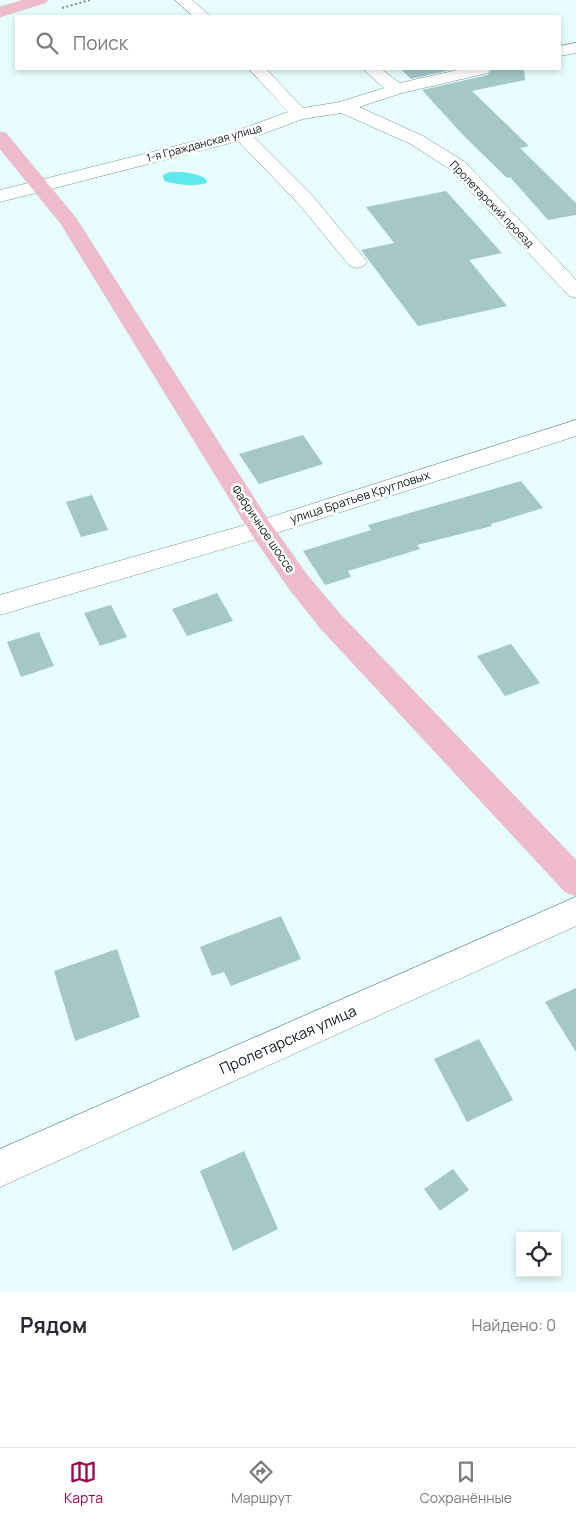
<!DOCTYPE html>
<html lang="ru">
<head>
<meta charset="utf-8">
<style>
  body { margin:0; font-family:Manrope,sans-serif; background:#f2f2f3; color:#2b2b33 }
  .controls { position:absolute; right:15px; bottom:15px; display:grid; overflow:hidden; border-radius:0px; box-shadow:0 2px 8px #0003 }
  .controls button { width:45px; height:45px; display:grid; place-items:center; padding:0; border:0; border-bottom:1px solid #e1e1e2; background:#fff; color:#2b2b33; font:25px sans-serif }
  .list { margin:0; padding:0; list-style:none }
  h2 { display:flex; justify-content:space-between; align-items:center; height:65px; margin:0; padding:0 20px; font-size:21px }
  h2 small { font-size:16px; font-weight:400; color:#7c7c81 }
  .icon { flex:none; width:28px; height:28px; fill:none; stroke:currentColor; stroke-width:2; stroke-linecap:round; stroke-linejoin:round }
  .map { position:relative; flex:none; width:576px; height:1292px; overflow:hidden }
  .search { position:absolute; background:#fff; box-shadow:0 2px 8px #0003; left:15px; right:15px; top:15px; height:55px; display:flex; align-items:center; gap:12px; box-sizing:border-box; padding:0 18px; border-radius:0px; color:#7c7c81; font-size:19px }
  .sheet { height:155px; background:#fff }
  nav { display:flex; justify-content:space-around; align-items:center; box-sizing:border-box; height:70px; border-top:1px solid #e1e1e2; background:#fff; font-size:14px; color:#7c7c81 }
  nav a { display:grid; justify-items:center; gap:2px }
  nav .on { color:#9d054f }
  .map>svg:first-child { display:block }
  .water { fill:#5ee8ec }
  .building { fill:#a4c7c7 }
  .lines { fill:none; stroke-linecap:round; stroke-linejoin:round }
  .minor-casing { stroke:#729394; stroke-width:1 }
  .major-casing { stroke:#d9dbdb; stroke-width:1 }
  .path { stroke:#7b8c8d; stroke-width:2; stroke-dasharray:2 2.5; stroke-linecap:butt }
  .minor { fill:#fff; fill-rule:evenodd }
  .major { fill:#edbbc9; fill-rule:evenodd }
  .labels { text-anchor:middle; stroke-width:5; stroke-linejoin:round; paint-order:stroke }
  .far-street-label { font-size:11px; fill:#0f1c1d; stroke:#fff }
  .street-label { font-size:12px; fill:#0f1c1d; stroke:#fff }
  .near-street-label { font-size:15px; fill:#0f1c1d; stroke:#fff }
</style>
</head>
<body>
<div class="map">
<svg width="576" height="1292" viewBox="0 0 576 1292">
  <rect width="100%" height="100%" fill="#e8fdfd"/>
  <path class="water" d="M170,172C183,172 195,172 206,179L207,183C191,187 180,185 164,181L163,175Z"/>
  <path class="building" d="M401,69H455L411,79Z
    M492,69H524L525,80L472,91L529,146L520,148L576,203V215L548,220L510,177L507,178L463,135L422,90L488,75Z
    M446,191L502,253L469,260L507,306L418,326L361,250L394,243L366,207Z
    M303,435L323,464L259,484L239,454Z
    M521,481L543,508L491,524L492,526L417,545L420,549L348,571L351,577L325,585L303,551L371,530L368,525Z
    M92,495L108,530L81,537L66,502Z
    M217,593L233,621L187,636L172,609Z
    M111,605L127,637L100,646L84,613Z
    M39,632L54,666L21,677L7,642Z
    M511,644L540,683L505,696L477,656Z
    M281,916L301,959L231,986L224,972L212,976L200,947Z
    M117,949L140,1017L75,1041L54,971Z
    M576,988V1052L545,1002Z
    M479,1039L513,1100L467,1122L434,1059Z
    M244,1151L278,1229L233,1251L200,1171Z
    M453,1169L469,1190L440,1211L424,1189Z"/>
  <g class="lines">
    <defs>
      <path id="minor" d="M175,0H192L210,16H193Z
        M576,43V53L560,56V46Z
        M249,69H266L303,108L340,102L384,88L363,69H381L400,83L462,69H490L488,73L402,93L359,107L423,136L465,162L576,280V298L569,296L451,170L411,144L341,113L303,119L254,137L311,194L364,258L367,262L364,266L357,268L350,266L297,202L238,141L0,202V190L236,131L288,112Z
        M576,420V436L270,535L0,615V595L252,523Z
        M576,897V926L0,1187V1149Z"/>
      <path id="major" d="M24,0H48L45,3L0,17V7Z
        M0,132L6,133L76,218L270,523L308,576L341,615L576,860V896L565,892L321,629L290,590L252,535L61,224L0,149Z"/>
    </defs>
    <use href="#minor" class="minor-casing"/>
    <use href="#major" class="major-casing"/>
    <path class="path" d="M62,8L90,0"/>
    <use href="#minor" class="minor"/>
    <use href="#major" class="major"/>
  </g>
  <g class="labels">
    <g class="far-street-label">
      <text transform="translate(204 143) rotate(-15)" y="4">1-я Гражданская улица</text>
      <text transform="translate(492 204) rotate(46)" y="4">Пролетарский проезд</text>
    </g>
    <g class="street-label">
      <text transform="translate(360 497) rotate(-18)" y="4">улица Братьев Кругловых</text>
      <text transform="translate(263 529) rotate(56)" y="4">Фабричное шоссе</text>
    </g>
    <g class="near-street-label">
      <text transform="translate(288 1040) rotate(-24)" y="5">Пролетарская улица</text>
    </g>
  </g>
</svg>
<div class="controls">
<button><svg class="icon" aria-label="locate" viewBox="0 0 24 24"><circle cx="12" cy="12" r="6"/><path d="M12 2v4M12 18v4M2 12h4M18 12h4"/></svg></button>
</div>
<div class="search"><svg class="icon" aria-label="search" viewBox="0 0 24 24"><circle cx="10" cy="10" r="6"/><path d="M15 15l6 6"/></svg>Поиск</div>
</div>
<section class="sheet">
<h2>Рядом<small>Найдено: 0</small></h2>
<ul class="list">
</ul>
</section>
<nav>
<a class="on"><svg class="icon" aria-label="map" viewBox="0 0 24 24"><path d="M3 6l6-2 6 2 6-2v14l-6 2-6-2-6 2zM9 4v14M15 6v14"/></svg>Карта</a>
<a><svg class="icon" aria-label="directions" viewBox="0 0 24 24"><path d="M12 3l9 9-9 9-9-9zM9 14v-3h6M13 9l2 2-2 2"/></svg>Маршрут</a>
<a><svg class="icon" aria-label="saved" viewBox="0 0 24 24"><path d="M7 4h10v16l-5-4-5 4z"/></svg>Сохранённые</a>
</nav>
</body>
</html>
